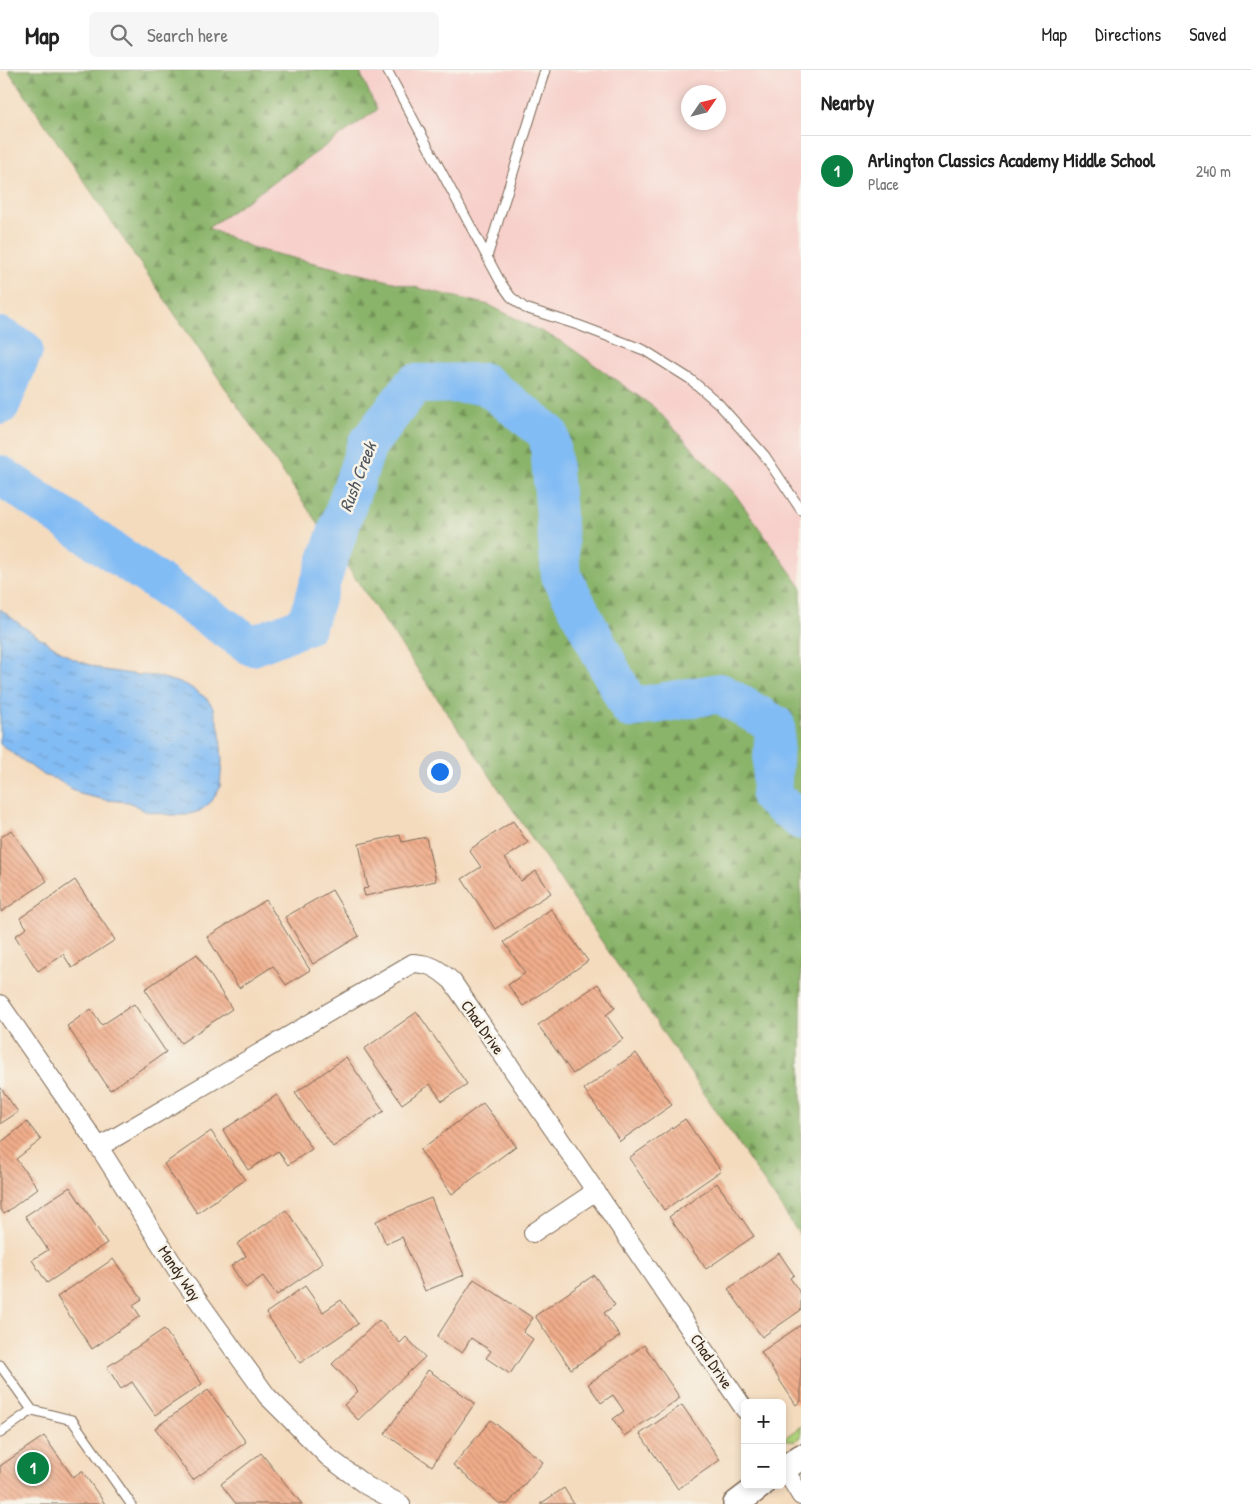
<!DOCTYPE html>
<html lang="en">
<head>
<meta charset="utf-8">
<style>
  body { margin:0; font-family:"Patrick Hand",sans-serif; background:#f6f6f6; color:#222 }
  .controls { position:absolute; right:15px; bottom:15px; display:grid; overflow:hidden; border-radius:8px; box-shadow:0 2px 8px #0003 }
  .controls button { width:45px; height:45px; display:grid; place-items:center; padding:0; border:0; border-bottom:1px solid #e0e0e0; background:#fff; color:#222; font:25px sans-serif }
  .compass { position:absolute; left:681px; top:15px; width:45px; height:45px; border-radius:50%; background:#fff; box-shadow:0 2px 8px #0003; rotate:55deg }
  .you { position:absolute; left:439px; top:701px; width:18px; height:18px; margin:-12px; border:4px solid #fff; border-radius:50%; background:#1a73e8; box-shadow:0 0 0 8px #1a73e833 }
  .badge { display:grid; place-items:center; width:32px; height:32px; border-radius:50%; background:#0b8043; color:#fff; font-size:16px; font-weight:700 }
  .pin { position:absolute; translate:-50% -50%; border:2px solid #fff; box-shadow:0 1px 5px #0006 }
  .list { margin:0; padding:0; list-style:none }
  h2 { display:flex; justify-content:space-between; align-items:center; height:65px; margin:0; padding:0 20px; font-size:21px }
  h2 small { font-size:16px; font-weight:400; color:#767676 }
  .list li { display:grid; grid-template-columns:32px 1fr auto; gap:15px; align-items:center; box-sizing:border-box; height:70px; padding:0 20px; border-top:1px solid #e0e0e0 }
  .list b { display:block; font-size:19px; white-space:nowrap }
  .list p { margin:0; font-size:16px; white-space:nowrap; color:#767676 }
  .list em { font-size:16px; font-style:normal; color:#767676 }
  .icon { flex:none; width:28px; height:28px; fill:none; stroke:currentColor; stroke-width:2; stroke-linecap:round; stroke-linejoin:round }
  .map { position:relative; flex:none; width:801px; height:1434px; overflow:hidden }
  header { display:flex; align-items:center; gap:30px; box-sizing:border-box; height:70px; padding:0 25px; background:#fff; border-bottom:1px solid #e0e0e0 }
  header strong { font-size:24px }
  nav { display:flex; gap:28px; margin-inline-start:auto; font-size:18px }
  .search { width:350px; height:45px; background:#f6f6f6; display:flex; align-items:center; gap:12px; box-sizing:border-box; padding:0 18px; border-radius:8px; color:#767676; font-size:19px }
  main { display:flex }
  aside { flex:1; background:#fff }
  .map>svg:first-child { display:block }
  .built { fill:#f7d0cb; fill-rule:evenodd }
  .grass { fill:#add27b; stroke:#747e4c }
  .forest { fill:url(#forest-firs); stroke:#626f44 }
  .water { fill:url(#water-ripples); stroke:#5e7389 }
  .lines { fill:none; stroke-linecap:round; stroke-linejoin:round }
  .river { stroke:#82bcf4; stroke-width:40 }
  .building { fill:url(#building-back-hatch) }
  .service-casing { stroke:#7c6856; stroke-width:11 }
  .minor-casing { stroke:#7c6856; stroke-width:20 }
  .secondary-casing { stroke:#7c6856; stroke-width:28 }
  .service { stroke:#fff; stroke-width:9 }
  .minor { stroke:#fff; stroke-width:18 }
  .secondary { stroke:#fff; stroke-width:25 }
  .labels { text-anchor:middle; stroke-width:5; stroke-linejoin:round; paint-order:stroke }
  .street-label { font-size:16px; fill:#3b2a1e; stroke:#f7f3e8 }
  .water-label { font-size:18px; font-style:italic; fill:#50565e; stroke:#f7f3e8 }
</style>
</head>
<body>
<header>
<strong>Map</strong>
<div class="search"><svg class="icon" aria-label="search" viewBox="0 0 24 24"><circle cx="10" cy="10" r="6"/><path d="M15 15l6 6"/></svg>Search here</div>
<nav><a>Map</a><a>Directions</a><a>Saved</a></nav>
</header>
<main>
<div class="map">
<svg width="801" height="1434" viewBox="0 0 801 1434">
  <defs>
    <pattern id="forest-firs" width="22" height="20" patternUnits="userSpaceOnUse" patternTransform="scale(1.25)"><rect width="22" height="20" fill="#8ab46b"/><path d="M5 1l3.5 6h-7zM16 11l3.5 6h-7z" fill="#729357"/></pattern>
    <pattern id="water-ripples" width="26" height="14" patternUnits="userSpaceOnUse" patternTransform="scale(1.25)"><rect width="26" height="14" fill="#82bcf4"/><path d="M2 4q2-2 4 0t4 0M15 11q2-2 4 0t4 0" fill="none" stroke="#6c99c5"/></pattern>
    <pattern id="building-back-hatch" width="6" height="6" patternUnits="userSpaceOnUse" patternTransform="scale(1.25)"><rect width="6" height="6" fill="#f1ad8b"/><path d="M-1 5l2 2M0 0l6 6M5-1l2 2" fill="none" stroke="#c48d71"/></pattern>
  </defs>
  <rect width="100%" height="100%" fill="#f7f3e8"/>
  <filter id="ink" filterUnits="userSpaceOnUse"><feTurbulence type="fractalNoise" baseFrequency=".02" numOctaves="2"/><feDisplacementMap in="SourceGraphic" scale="10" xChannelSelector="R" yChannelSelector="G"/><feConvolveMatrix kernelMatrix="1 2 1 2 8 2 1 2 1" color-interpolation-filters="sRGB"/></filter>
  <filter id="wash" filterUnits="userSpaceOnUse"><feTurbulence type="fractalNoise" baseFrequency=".0096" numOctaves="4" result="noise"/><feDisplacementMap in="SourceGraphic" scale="20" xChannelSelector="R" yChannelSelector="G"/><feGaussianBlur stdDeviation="1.12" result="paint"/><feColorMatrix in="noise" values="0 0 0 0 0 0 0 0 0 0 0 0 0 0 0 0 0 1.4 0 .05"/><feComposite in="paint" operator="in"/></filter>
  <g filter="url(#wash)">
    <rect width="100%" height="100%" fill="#f4dbbe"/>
    <path class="built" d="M359,0H801V517L735,424L655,338L564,273L489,235L256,179L208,158L377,40ZM688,22H718V52H688Z"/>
    <path class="grass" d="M801,1356V1367L795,1371L783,1369Z"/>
    <path class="forest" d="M8,0H359L377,40L208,158L256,179L489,235L564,273L655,338L735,424L801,517V1167L474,682Z"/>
    <path class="water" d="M0,539L25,558L73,589L104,600L139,605L156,606L173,611L187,615L206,628L213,637L220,662L222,692L220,717L212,731L200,741L186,745H171L145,741L129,732L106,730L80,724L56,709L43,705L0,674Z"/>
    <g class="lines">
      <path class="river" d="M0,267L23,280L0,335
        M0,405L252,576L306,555L367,375L414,314L484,313L549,364L561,505L630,638L720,623L775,655L771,727L801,750"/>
    </g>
    <g id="blocks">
      <path class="building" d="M513,751L528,773L505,788L521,811L536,801L551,823L495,859L462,809L481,797L469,780Z
        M11,760L47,811L1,842L0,768Z
        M400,765L402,772L426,767L436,811L365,826L363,819L368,818L359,774Z
        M75,810L115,870L72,898L63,884L38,901L15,866L27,858L20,848Z
        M332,820L359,866L313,894L285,847Z
        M266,830L310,900L286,915L273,896L239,918L207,867Z
        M551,839L588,891L523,936L508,915L525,903L504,872Z
        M197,884L232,939L181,973L145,919Z
        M598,914L615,938L606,945L623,969L573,1004L538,955Z
        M134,934L166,982L110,1020L67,956L91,939L102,955Z
        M417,942L467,1014L442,1031L430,1014L402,1034L364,979Z
        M636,983L672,1035L620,1071L584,1019Z
        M346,987L384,1041L333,1077L295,1023Z
        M0,1017L18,1042L0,1054Z
        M277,1025L312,1079L288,1095L278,1081L248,1100L223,1060Z
        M483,1033L516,1076L452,1124L420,1080Z
        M685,1049L721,1101L664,1140L629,1088Z
        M27,1052L41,1070L16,1089L38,1118L4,1144L0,1138V1073Z
        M211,1061L245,1110L197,1143L164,1094Z
        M717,1113L754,1166L706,1199L669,1147Z
        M70,1117L107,1173L47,1213L32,1190L48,1180L25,1146Z
        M431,1128L464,1205L425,1221L402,1167L386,1174L376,1151Z
        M286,1140L323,1193L277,1225L263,1206L246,1218L231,1196L246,1186L237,1174Z
        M779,1183L794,1205L790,1208L801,1224V1240L762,1267L728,1219Z
        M113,1189L142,1229L133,1235L140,1246L92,1279L57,1227Z
        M594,1205L615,1235L604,1243L620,1266L571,1299L535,1246Z
        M474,1209L533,1248L523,1262L533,1269L510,1304L486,1288L491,1281L471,1268L462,1283L437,1267Z
        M305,1216L323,1242L341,1230L358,1254L300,1293L266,1243Z
        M379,1250L400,1273L406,1267L425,1287L358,1350L344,1335L358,1321L332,1294Z
        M801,1255V1331L796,1335L761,1282Z
        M164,1259L202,1314L155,1345L132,1312L121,1319L107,1297Z
        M644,1275L680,1328L624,1366L613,1349L624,1341L613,1325L601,1333L588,1314Z
        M428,1300L475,1333L432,1396L385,1364Z
        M208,1320L246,1372L193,1410L155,1358Z
        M682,1335L720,1390L678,1419L640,1364Z
        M491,1350L543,1392L508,1434H500L453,1395Z
        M44,1366L73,1407L82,1401L105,1434H0V1396Z
        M261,1383L302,1434H236L221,1414Z
        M564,1418L574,1434H540Z"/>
    </g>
  </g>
  <g filter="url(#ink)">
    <use href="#blocks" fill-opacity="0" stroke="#7c6856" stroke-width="1"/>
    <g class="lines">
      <defs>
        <path id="service" d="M387,0L501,213L511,227L525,238L578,255L644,280L690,309L718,333L765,386L801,440
          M487,187L545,0
          M0,1295L32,1340L72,1350L131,1434
          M0,1363L32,1340"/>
        <path id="minor" d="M0,934L99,1077L182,1208L267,1326L328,1387L367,1416L401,1434
          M99,1077L413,893C432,894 438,899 452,911L745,1340
          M533,1163L596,1121
          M782,1395L801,1426"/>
        <path id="secondary" d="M782,1400L801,1387
          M736,1434L761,1415"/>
      </defs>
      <use href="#service" class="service-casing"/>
      <use href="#minor" class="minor-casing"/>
      <use href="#secondary" class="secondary-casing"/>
      <use href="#service" class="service"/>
      <use href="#minor" class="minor"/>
      <use href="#secondary" class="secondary"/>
    </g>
  </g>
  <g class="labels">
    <g class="street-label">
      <text transform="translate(483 957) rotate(55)" y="6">Chad Drive</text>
      <text transform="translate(180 1203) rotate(56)" y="6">Mandy Way</text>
      <text transform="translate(712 1291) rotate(56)" y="6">Chad Drive</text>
    </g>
    <g class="water-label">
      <text transform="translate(358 407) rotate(-69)" y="6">Rush Creek</text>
    </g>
  </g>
</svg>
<div class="controls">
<button>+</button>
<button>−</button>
</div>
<svg class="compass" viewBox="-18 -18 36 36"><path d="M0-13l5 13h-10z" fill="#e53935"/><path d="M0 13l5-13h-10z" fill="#767676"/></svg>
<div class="you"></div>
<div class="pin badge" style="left:33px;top:1398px">1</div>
</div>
<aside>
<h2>Nearby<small></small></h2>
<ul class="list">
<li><span class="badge">1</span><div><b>Arlington Classics Academy Middle School</b><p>Place</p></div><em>240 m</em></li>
</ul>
</aside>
</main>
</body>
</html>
